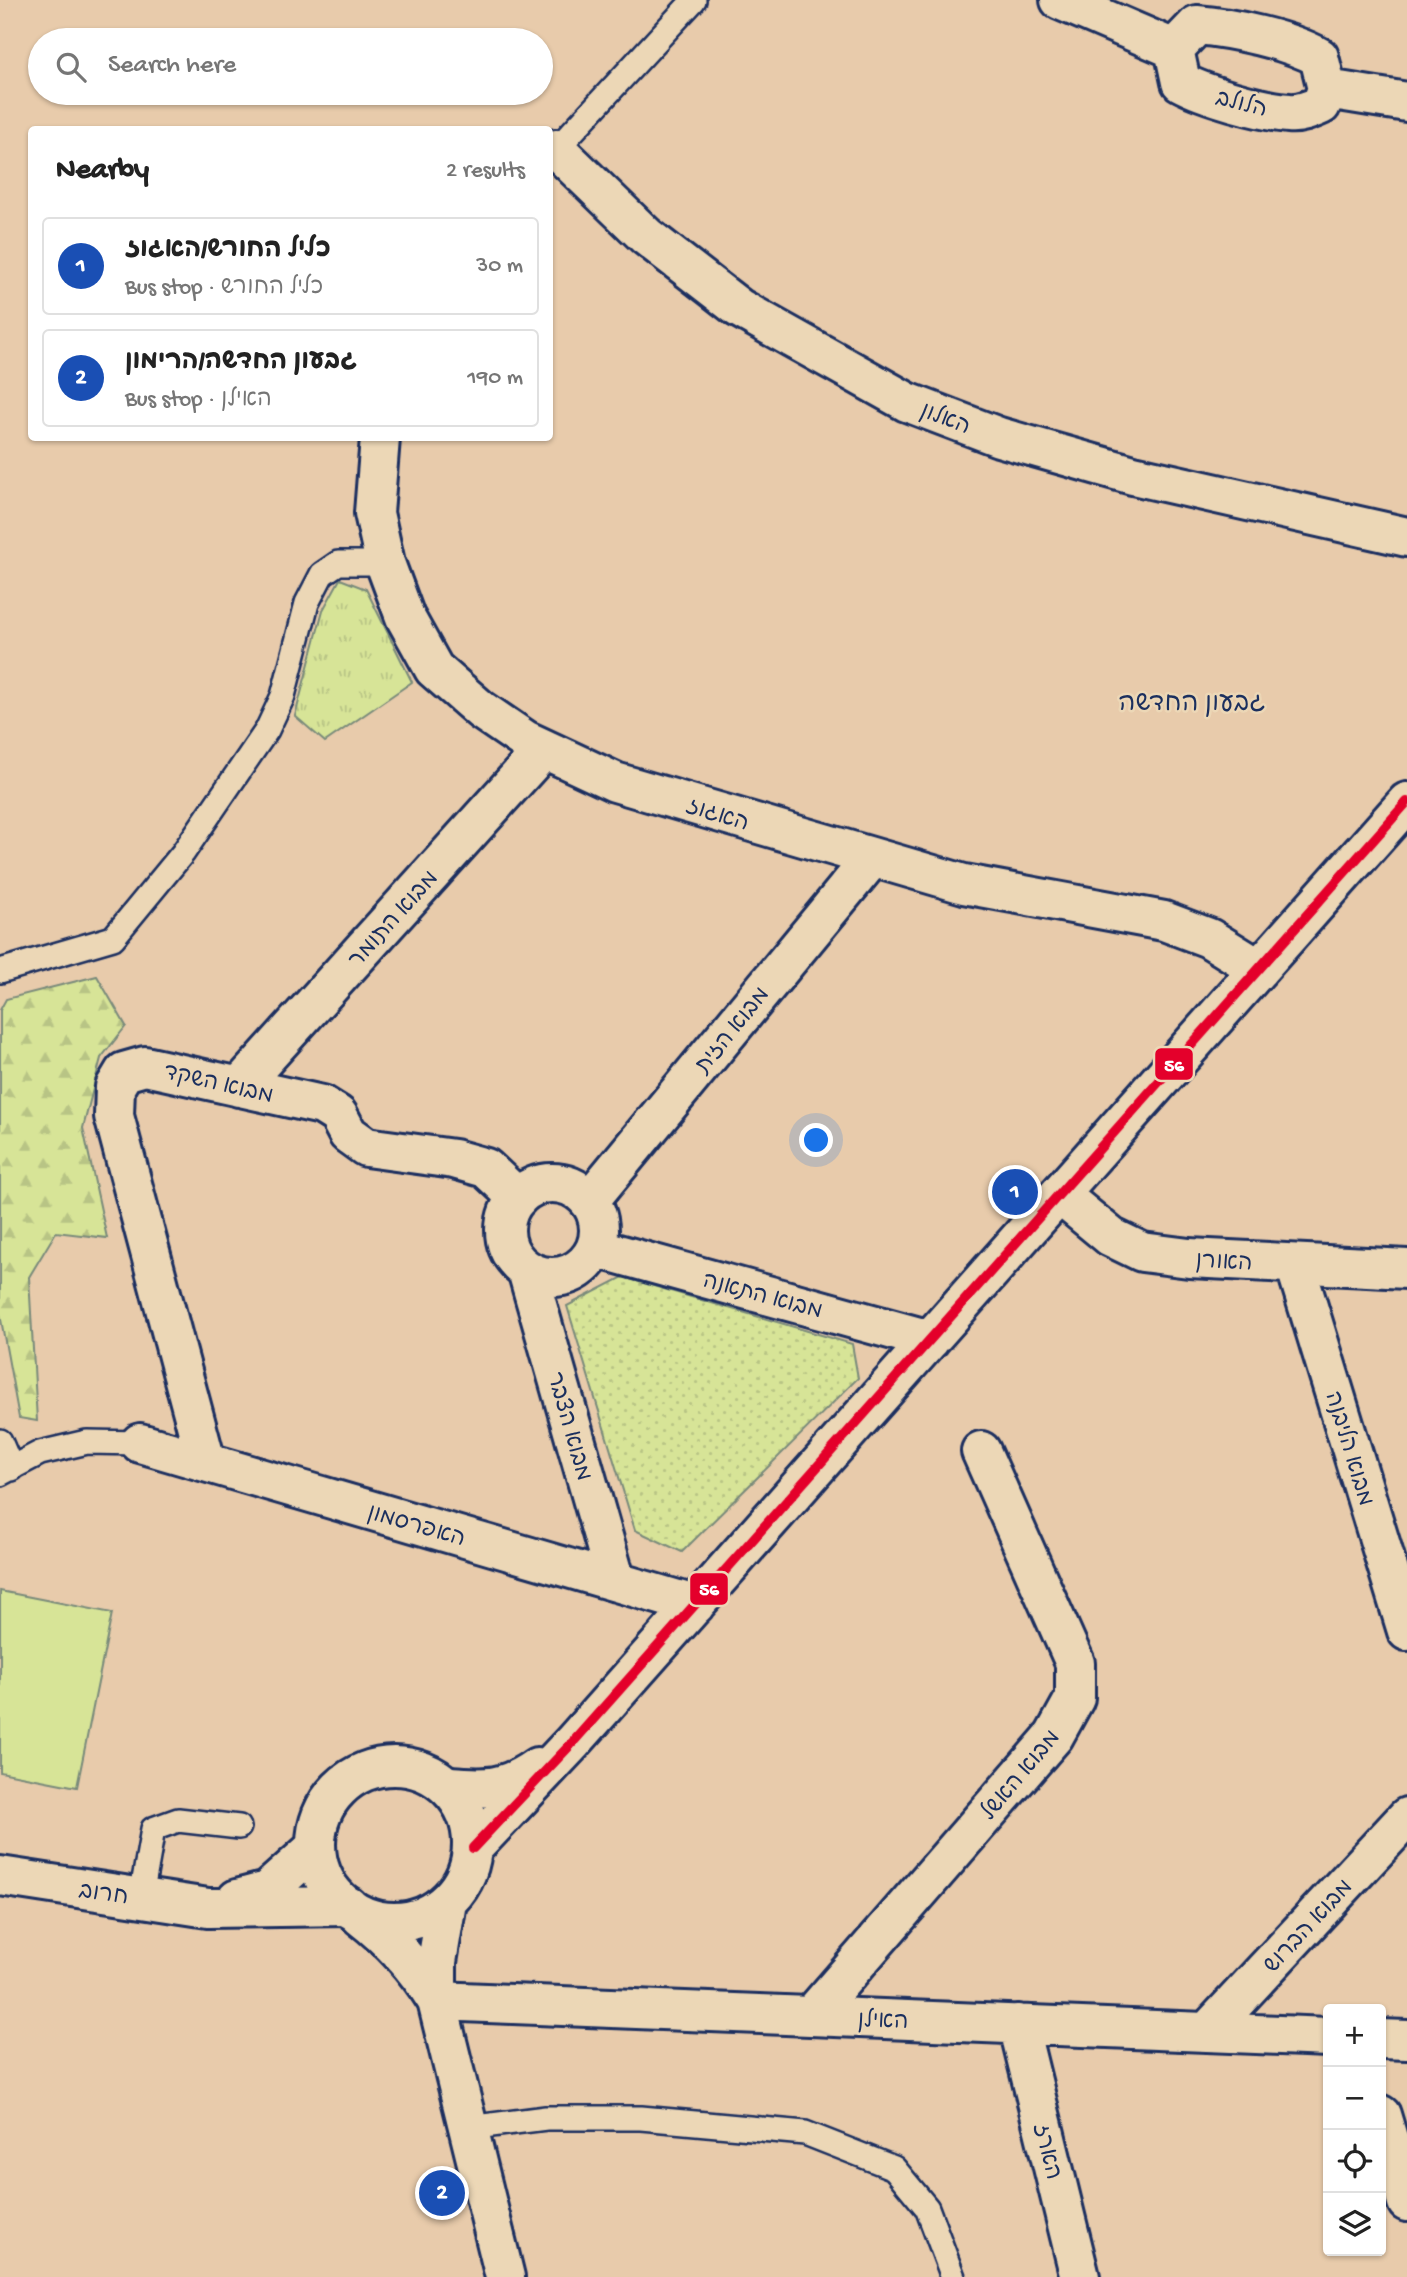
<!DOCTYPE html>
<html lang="en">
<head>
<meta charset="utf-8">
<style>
  body { margin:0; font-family:"Gochi Hand","Playpen Sans Hebrew",sans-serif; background:#f2f2f2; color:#222 }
  .controls { position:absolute; right:21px; bottom:21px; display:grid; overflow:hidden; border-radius:7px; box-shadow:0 2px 5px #0004 }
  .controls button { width:63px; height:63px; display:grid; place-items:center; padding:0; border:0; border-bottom:2px solid #e0e0e0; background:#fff; color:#222; font:35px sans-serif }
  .you { position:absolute; left:817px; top:1141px; width:24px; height:24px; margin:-18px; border:5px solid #fff; border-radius:50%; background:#1a73e8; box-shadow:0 0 0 10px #1a73e833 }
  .badge { display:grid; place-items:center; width:46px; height:46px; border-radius:50%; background:#1f6fb2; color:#fff; font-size:23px; font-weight:700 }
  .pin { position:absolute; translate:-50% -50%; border:4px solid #fff; box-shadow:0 2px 7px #0006 }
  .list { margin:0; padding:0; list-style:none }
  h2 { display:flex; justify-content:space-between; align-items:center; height:91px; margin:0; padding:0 28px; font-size:30px }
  h2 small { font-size:23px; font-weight:400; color:#767676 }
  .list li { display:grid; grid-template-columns:46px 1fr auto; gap:21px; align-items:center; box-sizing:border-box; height:98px; margin:0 14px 14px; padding:0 14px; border:2px solid #e0e0e0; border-radius:7px }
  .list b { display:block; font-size:26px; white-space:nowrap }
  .list p { margin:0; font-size:23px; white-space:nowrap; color:#767676 }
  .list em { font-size:23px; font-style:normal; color:#767676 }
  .icon { flex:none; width:38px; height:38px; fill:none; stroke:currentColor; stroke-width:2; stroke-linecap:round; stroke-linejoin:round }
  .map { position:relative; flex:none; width:1407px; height:2277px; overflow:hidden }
  .search { position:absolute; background:#fff; box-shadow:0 2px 5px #0004; left:28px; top:28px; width:525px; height:77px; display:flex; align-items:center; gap:18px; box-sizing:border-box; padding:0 24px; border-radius:38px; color:#767676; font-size:26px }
  .panel { position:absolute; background:#fff; box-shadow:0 2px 5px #0004; left:28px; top:126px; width:525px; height:315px; border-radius:7px }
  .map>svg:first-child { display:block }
  .grass { fill:url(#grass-tufts); stroke:#798a7a; stroke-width:2 }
  .forest { fill:url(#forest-firs); stroke:#798a7a; stroke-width:2 }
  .park { fill:url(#park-dots); stroke:#798a7a; stroke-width:2 }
  .pitch { fill:#d7e497; stroke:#798a7a; stroke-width:2 }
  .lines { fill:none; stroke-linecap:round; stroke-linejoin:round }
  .lane-casing { stroke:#1b2f5e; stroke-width:28 }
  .street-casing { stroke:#1b2f5e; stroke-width:44 }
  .secondary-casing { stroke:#1b2f5e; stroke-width:44 }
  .lane { stroke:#ecd7b6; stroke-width:23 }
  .street { stroke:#ecd7b6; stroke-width:38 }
  .secondary { stroke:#ecd7b6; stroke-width:38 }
  .bus-1-casing { stroke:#ecd7b6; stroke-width:16 }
  .bus-1 { stroke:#e4002b; stroke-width:10 }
  .labels { text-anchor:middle; stroke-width:5; stroke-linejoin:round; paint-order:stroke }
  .street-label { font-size:23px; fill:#1b2f5e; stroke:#ecd7b6 }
  .quarter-label { font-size:26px; fill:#1b2f5e; stroke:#ecd7b6 }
  .line-badge { stroke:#ecd7b6; stroke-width:2.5 }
  .badge-label { font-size:19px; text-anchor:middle; font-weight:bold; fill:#fff }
</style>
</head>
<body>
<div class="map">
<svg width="1407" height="2277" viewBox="0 0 1407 2277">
  <defs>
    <pattern id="grass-tufts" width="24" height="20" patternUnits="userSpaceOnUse" patternTransform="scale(1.75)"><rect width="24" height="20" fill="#d7e497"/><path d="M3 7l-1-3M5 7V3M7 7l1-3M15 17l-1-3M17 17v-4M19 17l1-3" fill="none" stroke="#b8c485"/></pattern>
    <pattern id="forest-firs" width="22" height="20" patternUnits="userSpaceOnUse" patternTransform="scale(1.75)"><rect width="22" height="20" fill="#d7e497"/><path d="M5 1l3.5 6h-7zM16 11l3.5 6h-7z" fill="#b8c485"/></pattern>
    <pattern id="park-dots" width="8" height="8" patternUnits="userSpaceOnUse" patternTransform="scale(1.75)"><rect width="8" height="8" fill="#d7e497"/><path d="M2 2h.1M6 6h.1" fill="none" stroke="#b8c485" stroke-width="1.8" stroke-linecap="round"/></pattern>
  </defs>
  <rect width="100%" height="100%" fill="#e8cbab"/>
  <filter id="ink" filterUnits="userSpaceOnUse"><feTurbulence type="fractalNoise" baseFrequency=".0143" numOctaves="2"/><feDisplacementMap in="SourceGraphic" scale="14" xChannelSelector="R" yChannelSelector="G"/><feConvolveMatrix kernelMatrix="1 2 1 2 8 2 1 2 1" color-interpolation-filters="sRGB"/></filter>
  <g filter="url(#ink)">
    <path class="grass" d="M340,579L366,589L412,682L325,742L295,716L323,610Z"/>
    <path class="forest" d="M97,976L126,1026L101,1058L83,1128L107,1238L56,1232L29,1277L37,1421L19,1418L0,1314V1010L6,999Z"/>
    <path class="park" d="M623,1277L852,1344L858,1378L682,1552L635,1530L567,1306Z"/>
    <path class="pitch" d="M0,1591L112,1613L77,1787L0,1772Z"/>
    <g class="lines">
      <defs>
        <path id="lane" d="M550,156L694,0
          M0,971L113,938L183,853L267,730L283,696L307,603L322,574L338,563H385
          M0,1441L12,1469
          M0,1474L40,1453L87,1442L140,1443
          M141,1897L153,1829L178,1820L239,1827
          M468,2128L546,2118H641L805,2133L894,2168L927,2208L953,2277"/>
        <path id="street" d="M1060,0L1174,49
          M1197,25C1232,28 1289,40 1319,57L1327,89L1321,105C1310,110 1300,114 1289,113C1261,111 1205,95 1181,82L1174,49Z
          M1327,89L1407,102
          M556,149L646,236L739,308L907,402L999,437L1133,475L1407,537
          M380,438L374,513L385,563L405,617L434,669L481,710L525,740L615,782L964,884L1164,921L1209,938L1259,969
          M239,1087L544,749
          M505 1230a47 47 0 1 1 94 0a47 47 0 1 1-94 0Z
          M1059,1194L1111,1237L1142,1252L1189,1258L1407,1269
          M589,1201L872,858
          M596,1248L930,1340
          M1295,1264L1407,1631
          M527,1270L616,1582
          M140,1443L695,1605
          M206,1462L114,1116L115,1087L124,1072L145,1066L322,1105L338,1115L348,1134L366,1147L454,1159L486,1168L518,1198
          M449,1786C487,1789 505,1790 537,1767
          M473,1848L573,1742L1407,802
          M0,1876L208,1908L348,1906
          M237,1899L267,1891L315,1848
          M437,2001L1328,2037
          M811,2016L1054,1736L1075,1698V1663L981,1451
          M1018,2024L1080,2277
          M1207,2032L1407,1817
          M1381,2039L1407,2040
          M1381,2115L1407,2202"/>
        <path id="secondary" d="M316 1844a78 78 0 1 1 156 0a78 78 0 1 1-156 0Z
          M447,1902L437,1962V2001L505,2277
          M360,1916C392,1941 415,1966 437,2001"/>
      </defs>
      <use href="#lane" class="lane-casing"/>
      <use href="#street" class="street-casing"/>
      <use href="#secondary" class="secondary-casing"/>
      <use href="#lane" class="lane"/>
      <use href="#street" class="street"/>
      <use href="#secondary" class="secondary"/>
      <defs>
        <path id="bus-1" d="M473,1848L573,1742L1407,802"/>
      </defs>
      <use href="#bus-1" class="bus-1-casing"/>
      <use href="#bus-1" class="bus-1"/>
    </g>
  </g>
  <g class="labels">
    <g class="street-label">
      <text transform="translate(1242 102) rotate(14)" y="8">הלולב</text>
      <text transform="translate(946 417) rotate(21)" y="8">האלון</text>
      <text transform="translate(718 813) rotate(17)" y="8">האגוז</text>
      <text transform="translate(392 918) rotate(-48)" y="8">מבוא התומר</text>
      <text transform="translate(731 1029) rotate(-51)" y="8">מבוא הזית</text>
      <text transform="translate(219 1082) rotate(13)" y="8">מבוא השקד</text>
      <text transform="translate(1224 1260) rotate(3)" y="8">האורן</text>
      <text transform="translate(763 1294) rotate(15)" y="8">מבוא התאנה</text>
      <text transform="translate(571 1426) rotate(74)" y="8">מבוא הצבר</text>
      <text transform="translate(1351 1448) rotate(73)" y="8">מבוא הליבנה</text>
      <text transform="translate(417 1524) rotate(16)" y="8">האפרסמון</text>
      <text transform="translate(1019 1774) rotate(-50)" y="8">מבוא האשל</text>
      <text transform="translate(104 1892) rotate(8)" y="8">חרוב</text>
      <text transform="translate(1307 1925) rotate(-47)" y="8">מבוא הברוש</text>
      <text transform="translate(883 2019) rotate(2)" y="8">האילן</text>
      <text transform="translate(1049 2151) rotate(76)" y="8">הארז</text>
    </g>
    <g class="quarter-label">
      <text x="1192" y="710">גבעון החדשה</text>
    </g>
  </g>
  <g class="line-badge">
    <rect x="1154" y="1047" width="40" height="34" rx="7" fill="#e4002b"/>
    <rect x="689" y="1572" width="40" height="34" rx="7" fill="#e4002b"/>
  </g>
  <g class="badge-label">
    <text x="1174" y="1071">56</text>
    <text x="709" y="1595">56</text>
  </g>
</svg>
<div class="controls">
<button>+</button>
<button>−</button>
<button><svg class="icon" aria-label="locate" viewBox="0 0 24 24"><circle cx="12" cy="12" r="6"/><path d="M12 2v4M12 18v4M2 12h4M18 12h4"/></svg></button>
<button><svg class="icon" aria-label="layers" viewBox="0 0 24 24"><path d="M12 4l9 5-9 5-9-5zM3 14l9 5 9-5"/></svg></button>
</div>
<div class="you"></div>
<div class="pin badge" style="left:1015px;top:1192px;background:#1a4fb4">1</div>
<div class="pin badge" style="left:442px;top:2193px;background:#1a4fb4">2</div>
<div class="search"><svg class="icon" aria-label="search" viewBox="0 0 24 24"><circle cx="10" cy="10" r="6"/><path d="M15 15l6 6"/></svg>Search here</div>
<section class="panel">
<h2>Nearby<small>2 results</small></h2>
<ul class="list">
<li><span class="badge" style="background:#1a4fb4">1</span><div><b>כליל החורש/האגוז</b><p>Bus stop · כליל החורש</p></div><em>30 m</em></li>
<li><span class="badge" style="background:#1a4fb4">2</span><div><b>גבעון החדשה/הרימון</b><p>Bus stop · האילן</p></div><em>190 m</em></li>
</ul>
</section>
</div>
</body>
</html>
